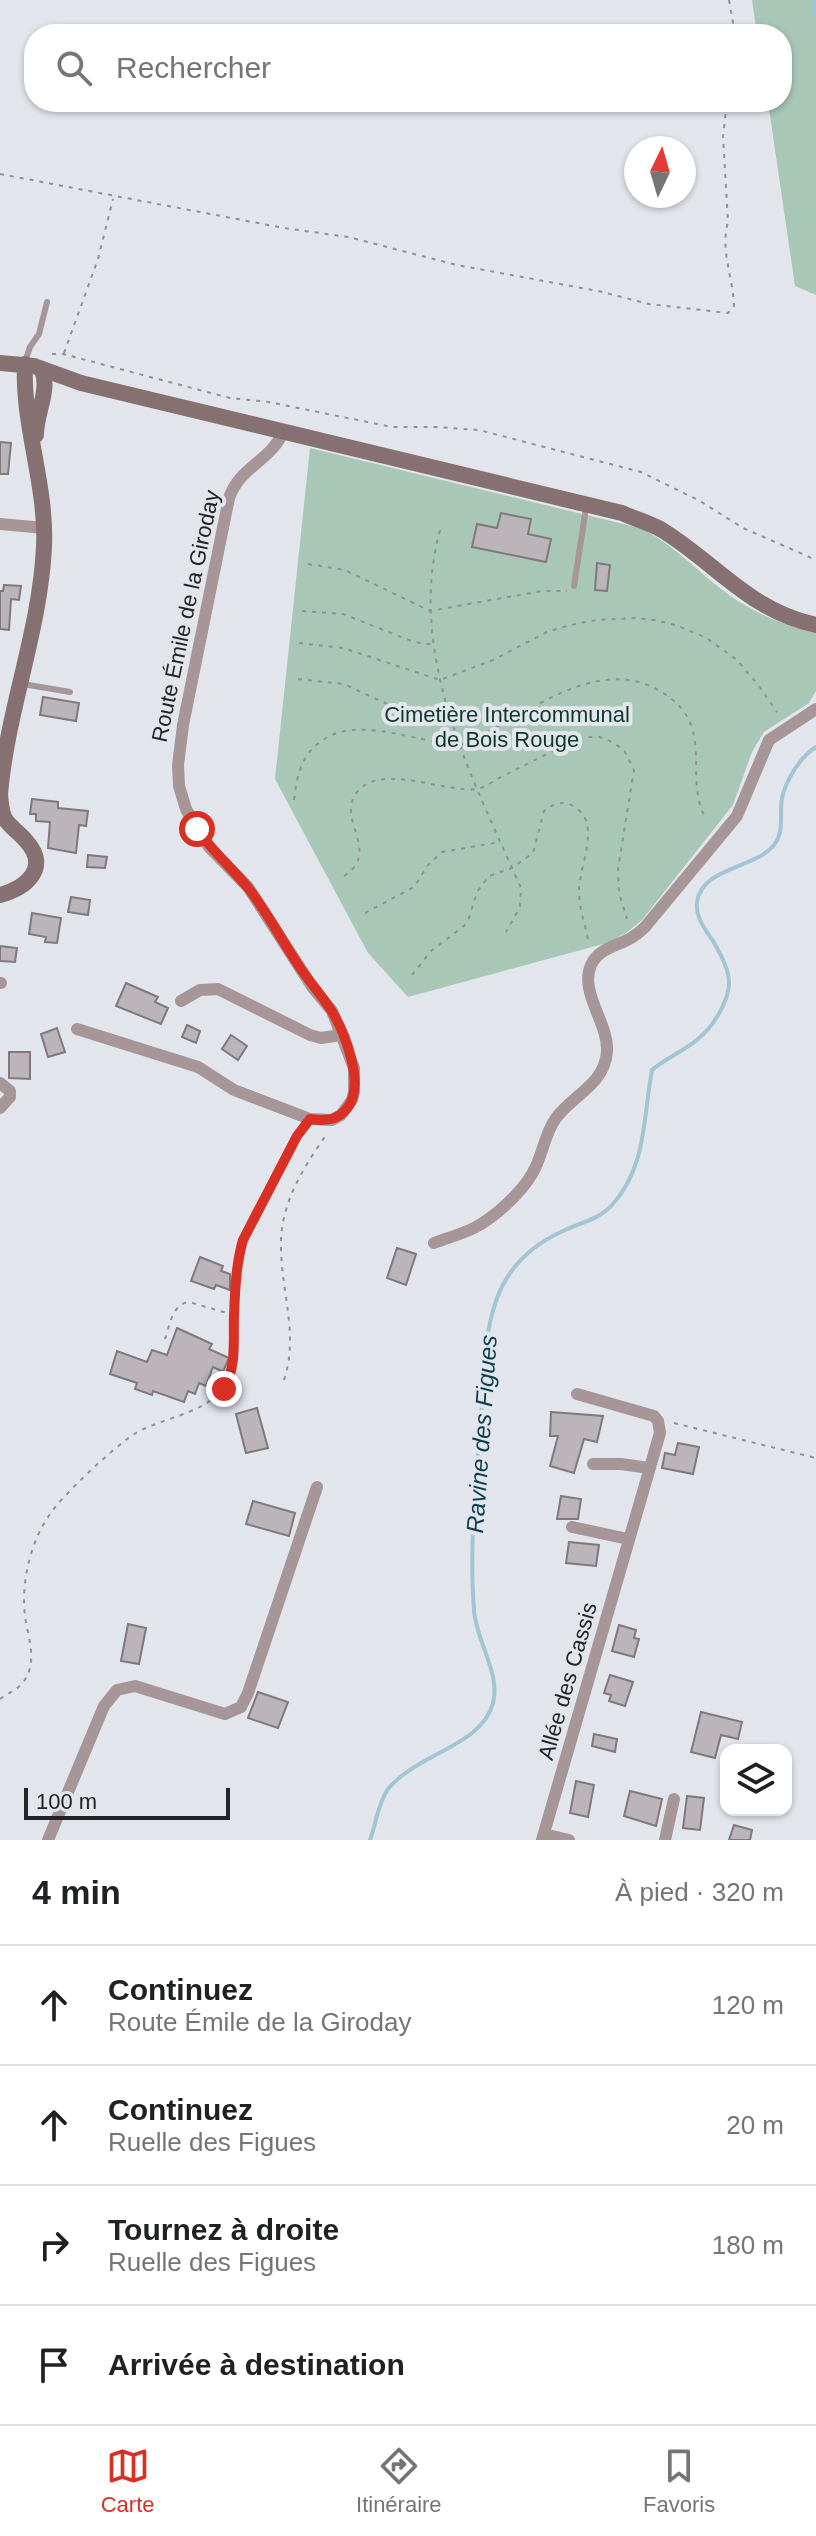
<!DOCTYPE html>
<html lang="fr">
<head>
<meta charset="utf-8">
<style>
  body { margin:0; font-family:Helvetica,sans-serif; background:#f2f2f2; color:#202124 }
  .controls { position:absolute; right:24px; bottom:24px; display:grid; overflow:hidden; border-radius:16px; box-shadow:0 2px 6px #0004 }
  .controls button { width:72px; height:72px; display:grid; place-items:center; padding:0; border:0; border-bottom:2px solid #e0e0e0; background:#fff; color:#202124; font:40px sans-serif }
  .compass { position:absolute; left:624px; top:136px; width:72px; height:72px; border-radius:50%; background:#fff; box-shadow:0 2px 6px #0004; rotate:5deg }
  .scale { position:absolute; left:24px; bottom:20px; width:206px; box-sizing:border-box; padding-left:8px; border:4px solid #222325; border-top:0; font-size:22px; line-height:28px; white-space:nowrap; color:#222325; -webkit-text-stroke:6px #e2e6ec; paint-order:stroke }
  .stop { position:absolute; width:24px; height:24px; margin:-18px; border:6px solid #d93025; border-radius:50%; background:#fff }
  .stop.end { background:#d93025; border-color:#fff; box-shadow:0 2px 8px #0008 }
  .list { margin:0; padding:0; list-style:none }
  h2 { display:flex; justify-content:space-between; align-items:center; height:104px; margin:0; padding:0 32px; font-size:34px }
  h2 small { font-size:26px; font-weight:400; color:#757577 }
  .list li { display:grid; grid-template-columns:52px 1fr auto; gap:24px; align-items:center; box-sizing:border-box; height:120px; padding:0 32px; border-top:2px solid #e0e0e0 }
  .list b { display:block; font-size:30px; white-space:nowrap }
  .list p { margin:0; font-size:26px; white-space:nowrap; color:#757577 }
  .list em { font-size:26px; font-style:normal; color:#757577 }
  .icon { flex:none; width:44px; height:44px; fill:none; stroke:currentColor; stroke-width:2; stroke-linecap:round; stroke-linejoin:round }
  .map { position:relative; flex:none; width:816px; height:1840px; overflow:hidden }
  .search { position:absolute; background:#fff; box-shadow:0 2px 6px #0004; left:24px; right:24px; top:24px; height:88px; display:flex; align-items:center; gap:20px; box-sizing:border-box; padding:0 28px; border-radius:32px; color:#757577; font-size:30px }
  .sheet { height:584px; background:#fff }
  nav { display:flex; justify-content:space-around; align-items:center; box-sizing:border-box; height:112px; border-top:2px solid #e0e0e0; background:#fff; font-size:22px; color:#757577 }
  nav a { display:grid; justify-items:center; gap:4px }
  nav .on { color:#d93025 }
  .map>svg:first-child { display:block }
  .green { fill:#a8c7b7 }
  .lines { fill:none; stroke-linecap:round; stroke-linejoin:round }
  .stream { stroke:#a1c5d2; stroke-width:4 }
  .building { fill:#bbb4b8; stroke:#7f797c; stroke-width:2 }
  .path { stroke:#8e9195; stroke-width:2; stroke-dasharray:4 6; stroke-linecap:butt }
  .lane { stroke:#a69698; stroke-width:6 }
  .street { stroke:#a69698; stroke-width:12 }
  .secondary { stroke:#867072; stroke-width:16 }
  .route { stroke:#d93025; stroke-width:10 }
  .labels { text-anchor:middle; stroke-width:8; stroke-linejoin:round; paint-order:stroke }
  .street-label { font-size:22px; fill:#222325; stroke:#e2e6ec }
  .park-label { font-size:22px; fill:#0e3b29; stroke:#e2e6ec }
  .water-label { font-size:24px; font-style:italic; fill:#093e4d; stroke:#e2e6ec }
</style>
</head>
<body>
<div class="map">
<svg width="816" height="1840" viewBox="0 0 816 1840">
  <rect width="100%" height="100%" fill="#e2e6ec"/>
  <path class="green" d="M752,0H816V295L795,286L768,102H782V34H757Z
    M310,448L640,528C677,546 702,577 735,599C759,615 789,627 816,633V691L809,703L764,732L752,752L733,805L642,920L626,933L607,943L408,997L368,953L275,779Z"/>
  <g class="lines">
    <path class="stream" d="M813,0L816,19
      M370,1840C376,1824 378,1803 388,1789C416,1754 482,1746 493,1703C501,1674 476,1641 474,1610C469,1545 476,1481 481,1417C484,1375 483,1337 497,1298C509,1266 532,1245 563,1231C579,1223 598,1220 611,1206C647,1168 643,1117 652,1070C666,1058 684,1051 698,1039C713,1027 730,1000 729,981C728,967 720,953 713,941C705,929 695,917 697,902C702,867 755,869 774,845C785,831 779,814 782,798C786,780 800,757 816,747"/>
  </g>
  <path class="building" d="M0,442L11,443L8,474H0Z
    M501,513L531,519L528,534L551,539L546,562L472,547L477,524L497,528Z
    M597,563L610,565L607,591L595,590Z
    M4,585L21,586L19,600L11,599L9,630L0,629V591H3Z
    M43,697L79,703L76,721L40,715Z
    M32,799L58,802V808L88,811L86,826L79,825L76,853L48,848L50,822L36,821V814H30Z
    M88,855L107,857L105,868L87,867Z
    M71,897L90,900L88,915L68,912Z
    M32,913L61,918L57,943L45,942L46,937L29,934Z
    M0,946L17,948L15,962L0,961Z
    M126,983L158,997L155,1002L168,1008L161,1024L116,1006Z
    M187,1025L200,1031L196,1043L182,1037Z
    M57,1028L65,1052L48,1057L41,1034Z
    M231,1035L247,1046L238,1060L222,1049Z
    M9,1052H30V1079L9,1078Z
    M397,1248L416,1254L406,1285L387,1278Z
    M200,1257L223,1266L221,1271L230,1274V1290L216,1285L214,1289L191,1281Z
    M177,1328L212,1344L209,1349L229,1358L223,1372L213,1367L206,1386L199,1383L195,1394L188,1391L184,1402L153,1391L152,1395L135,1389L137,1383L110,1374L117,1351L147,1362L152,1350L167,1355Z
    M257,1408L268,1448L246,1453L236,1414Z
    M551,1412L603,1416L597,1442L584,1439L574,1473L550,1466L558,1436H550Z
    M678,1443L699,1447L693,1474L662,1468L665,1453L675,1455Z
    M561,1496L581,1499L578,1519H557Z
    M253,1501L295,1513L289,1536L246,1524Z
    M569,1542L599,1545L596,1566L566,1563Z
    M128,1624L146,1628L139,1664L121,1661Z
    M619,1625L636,1630L634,1638L639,1639L634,1657L612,1651Z
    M610,1675L633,1682L625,1706L609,1701L611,1695L604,1693Z
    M258,1692L288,1702L278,1728L248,1718Z
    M701,1712L742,1722L738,1739L721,1735L715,1758L691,1752Z
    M594,1734L617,1739L615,1752L592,1746Z
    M576,1781L594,1785L588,1817L570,1813Z
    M630,1791L662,1799L656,1826L624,1816Z
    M687,1796L704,1798L700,1830L683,1828Z
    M734,1825L752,1830L750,1840H729Z"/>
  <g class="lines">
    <path class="path" d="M729,0L735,34
      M0,174L284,228L348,237L457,265L598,291L649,304L728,313L734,306C733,276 720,251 728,222L723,136L727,102
      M64,353L98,259L113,199
      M52,354H63L230,398L269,402L392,427H436L479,430L641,472L700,501L743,528L814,559
      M440,530C406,655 472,777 521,888L520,907L506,932
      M308,564L345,570L430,611L542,591H567
      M302,611L343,614L414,642L435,645
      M299,643L343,648L440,680L493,660L547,632L570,625L597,620L635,618L655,620L675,625L705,637L737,660L759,686L777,712
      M298,679L344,684L389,705L447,712
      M294,800C297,774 302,752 326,738C356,720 401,736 433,741C440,743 450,746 457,745C465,745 477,737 485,733C540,706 607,651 669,697C713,729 685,775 704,815
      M344,876C384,850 330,816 361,788C387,765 445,793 477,789C484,788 492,782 499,778C523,766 547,754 571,742L585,737H600L612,742L624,750L634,770L618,869L619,893L627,919
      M365,913L414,887L428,865L442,852L500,842
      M412,975L431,951L464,926L469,918L477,892L489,876L512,868L533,853L544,811C553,804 563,800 573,806C604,822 577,869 579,895C580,910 585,924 588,939
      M165,1339C170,1325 172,1304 189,1302L234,1315
      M284,1380C299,1335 281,1292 281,1246C280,1204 304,1166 327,1134
      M674,1423L816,1458
      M0,1699C8,1693 18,1690 24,1681C38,1661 28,1638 25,1616C21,1583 30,1544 48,1517C60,1497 116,1445 136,1433C165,1416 214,1413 229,1379C237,1360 234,1339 234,1319C234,1294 236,1265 243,1240L302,1129"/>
    <path class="lane" d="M25,362L30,347L39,334L47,302
      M574,586L586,508
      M23,684L70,692"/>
    <path class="street" d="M0,524L44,528
      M0,983H1
      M181,1001L200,990L218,989L310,1035L321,1038L341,1035
      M77,1029L198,1067L234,1090L310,1119L332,1120L341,1115L352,1100L354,1092V1068L332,1011L313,988L248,887L209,847L197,829L186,809L179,786L178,765L183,725L229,498C240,466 270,462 283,432
      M0,1083L10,1091V1097L0,1108
      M434,1243C447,1238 462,1234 474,1228C495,1217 520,1194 532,1174C543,1156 544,1134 556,1118C574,1094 604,1085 607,1052C609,1023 579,993 591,965C599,948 617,946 631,938C636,935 641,931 645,927L737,816L769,740L816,709
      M593,1464H621L649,1468
      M572,1527L628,1539
      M544,1834L569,1840
      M48,1840L104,1706L117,1690L135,1686L225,1714L241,1707L248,1693L317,1487
      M542,1840L660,1433L658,1421L654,1416L577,1394
      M665,1840L674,1799"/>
    <path class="secondary" d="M0,363L34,366L81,383L622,513C635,519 650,523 662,530C717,564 750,611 816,625
      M36,435C36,412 50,392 42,369
      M0,895C26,888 50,868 27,842C21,834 11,828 5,819C1,812 1,803 0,794C7,711 40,631 44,547C47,485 22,426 25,364"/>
  </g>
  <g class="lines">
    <path class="route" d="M197,829C212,851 232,868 249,889C266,911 280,937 295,960C306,978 320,993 331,1010C345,1032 365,1084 348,1107C338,1121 325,1121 310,1119L297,1136L243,1240C236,1264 235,1291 234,1315C233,1342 237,1365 224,1389"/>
  </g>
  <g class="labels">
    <g class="street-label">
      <text transform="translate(185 616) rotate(-78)" y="8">Route Émile de la Giroday</text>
      <text transform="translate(567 1681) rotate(-74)" y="8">Allée des Cassis</text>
    </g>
    <g class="park-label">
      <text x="507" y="722">Cimetière Intercommunal<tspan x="507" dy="25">de Bois Rouge</tspan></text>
    </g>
    <g class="water-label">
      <text transform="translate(482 1434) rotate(-86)" y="8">Ravine des Figues</text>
    </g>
  </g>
</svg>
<div class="controls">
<button><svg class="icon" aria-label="layers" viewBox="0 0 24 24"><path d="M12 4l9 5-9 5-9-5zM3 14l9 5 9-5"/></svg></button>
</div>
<svg class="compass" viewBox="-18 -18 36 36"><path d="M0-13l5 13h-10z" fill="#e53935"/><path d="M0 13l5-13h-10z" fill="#757577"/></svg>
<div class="scale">100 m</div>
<div class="stop" style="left:197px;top:829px"></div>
<div class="stop end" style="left:224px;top:1389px"></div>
<div class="search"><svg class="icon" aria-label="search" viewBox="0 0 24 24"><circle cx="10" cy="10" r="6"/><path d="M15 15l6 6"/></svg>Rechercher</div>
</div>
<section class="sheet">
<h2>4 min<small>À pied · 320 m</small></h2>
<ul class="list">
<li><svg class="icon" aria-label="ahead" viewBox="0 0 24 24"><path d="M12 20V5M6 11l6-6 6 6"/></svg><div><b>Continuez</b><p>Route Émile de la Giroday</p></div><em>120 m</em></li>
<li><svg class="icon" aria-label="ahead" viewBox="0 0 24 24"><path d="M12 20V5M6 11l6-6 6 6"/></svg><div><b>Continuez</b><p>Ruelle des Figues</p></div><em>20 m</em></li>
<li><svg class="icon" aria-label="right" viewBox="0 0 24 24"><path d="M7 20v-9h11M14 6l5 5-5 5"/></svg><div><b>Tournez à droite</b><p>Ruelle des Figues</p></div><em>180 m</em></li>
<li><svg class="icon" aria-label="arrive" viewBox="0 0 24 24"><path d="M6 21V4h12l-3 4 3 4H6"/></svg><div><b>Arrivée à destination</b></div></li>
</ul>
</section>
<nav>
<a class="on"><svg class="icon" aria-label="map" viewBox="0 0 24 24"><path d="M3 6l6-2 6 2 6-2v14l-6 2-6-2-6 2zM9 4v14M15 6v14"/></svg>Carte</a>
<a><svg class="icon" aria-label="directions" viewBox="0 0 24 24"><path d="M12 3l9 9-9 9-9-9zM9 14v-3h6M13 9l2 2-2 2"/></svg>Itinéraire</a>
<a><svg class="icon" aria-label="saved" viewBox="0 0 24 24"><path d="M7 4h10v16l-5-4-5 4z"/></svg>Favoris</a>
</nav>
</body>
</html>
